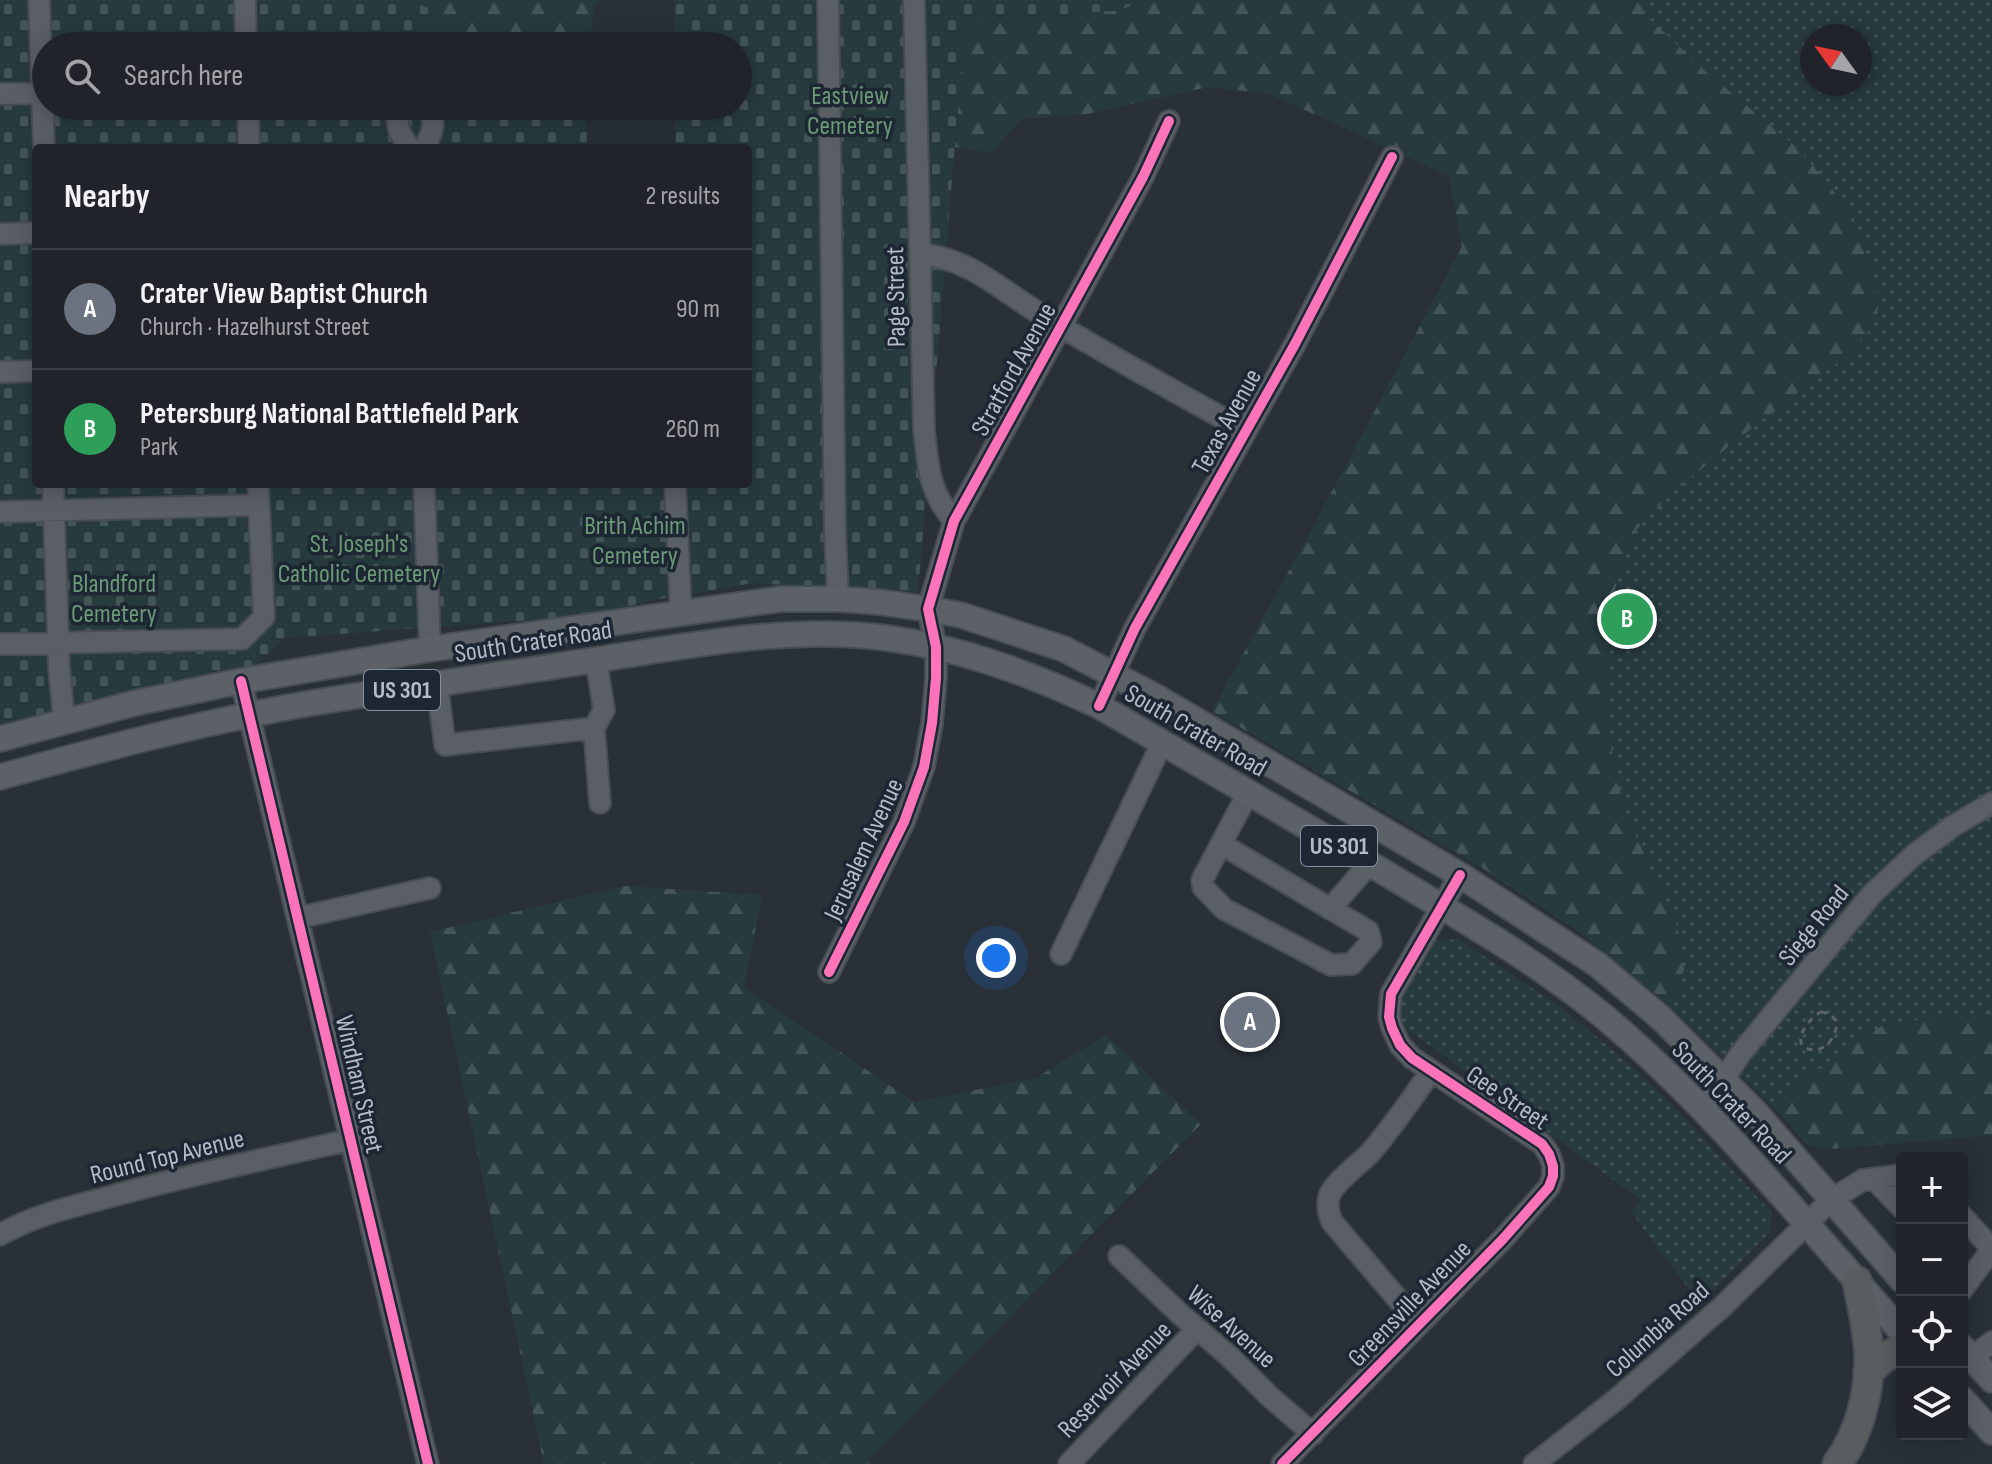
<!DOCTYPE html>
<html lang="en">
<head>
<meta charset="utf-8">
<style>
  body { margin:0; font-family:"Sofia Sans Condensed",sans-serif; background:#282c32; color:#f1f3f6 }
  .controls { position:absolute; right:24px; bottom:24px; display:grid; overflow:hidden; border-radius:8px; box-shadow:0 4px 20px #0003 }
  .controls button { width:72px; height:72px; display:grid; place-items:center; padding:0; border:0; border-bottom:2px solid #3d4147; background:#20242a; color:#f1f3f6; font:40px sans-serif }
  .compass { position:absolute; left:1800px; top:24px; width:72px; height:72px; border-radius:50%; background:#20242a; box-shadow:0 4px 20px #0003; rotate:303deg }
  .you { position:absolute; left:996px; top:958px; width:28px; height:28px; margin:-20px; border:6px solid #fff; border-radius:50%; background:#1a73e8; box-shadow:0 0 0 12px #1a73e833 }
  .badge { display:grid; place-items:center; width:52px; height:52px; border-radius:50%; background:#848b96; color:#fff; font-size:26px; font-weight:700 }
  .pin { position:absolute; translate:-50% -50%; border:4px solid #fff; box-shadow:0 2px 8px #0006 }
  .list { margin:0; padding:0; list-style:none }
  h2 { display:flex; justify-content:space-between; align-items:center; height:104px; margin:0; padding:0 32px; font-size:34px }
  h2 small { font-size:26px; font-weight:400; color:#a2a4a8 }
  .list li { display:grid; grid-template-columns:52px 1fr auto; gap:24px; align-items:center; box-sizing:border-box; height:120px; padding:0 32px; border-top:2px solid #3d4147 }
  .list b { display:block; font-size:30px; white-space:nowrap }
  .list p { margin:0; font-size:26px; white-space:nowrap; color:#a2a4a8 }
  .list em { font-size:26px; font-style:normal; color:#a2a4a8 }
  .icon { flex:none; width:44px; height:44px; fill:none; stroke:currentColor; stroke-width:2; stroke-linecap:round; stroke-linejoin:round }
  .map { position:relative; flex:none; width:1992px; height:1464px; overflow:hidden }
  .search { position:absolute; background:#20242a; box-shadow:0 4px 20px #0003; left:32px; top:32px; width:720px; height:88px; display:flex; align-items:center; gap:20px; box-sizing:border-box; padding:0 28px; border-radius:44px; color:#a2a4a8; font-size:30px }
  .panel { position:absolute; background:#20242a; box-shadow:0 4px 20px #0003; left:32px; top:144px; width:720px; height:344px; border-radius:8px }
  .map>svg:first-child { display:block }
  .grass { fill:url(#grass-dots); fill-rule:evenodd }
  .forest { fill:url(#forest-firs) }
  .cemetery { fill:url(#cemetery-stones) }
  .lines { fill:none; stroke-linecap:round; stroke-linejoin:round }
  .minor-casing { stroke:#484c53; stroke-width:24 }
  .major-casing { stroke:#484c55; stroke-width:28 }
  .highway-casing { stroke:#474c53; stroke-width:32 }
  .path { stroke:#5d636a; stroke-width:3; stroke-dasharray:6 6; stroke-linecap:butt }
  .minor { stroke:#5a5e66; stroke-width:20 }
  .major { stroke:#5c6168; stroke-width:24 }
  .highway { stroke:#5a5d60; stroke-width:28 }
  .cycleway-casing { stroke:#1d2633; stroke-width:15 }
  .cycleway { stroke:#fb73b8; stroke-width:10 }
  .labels { text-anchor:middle; stroke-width:7; stroke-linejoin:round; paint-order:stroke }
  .shield { fill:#1d2633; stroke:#878f9c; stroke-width:2 }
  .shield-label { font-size:24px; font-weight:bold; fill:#b4bcc9 }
  .park-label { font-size:26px; fill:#6b9a76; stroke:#1d2633 }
  .street-label { font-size:26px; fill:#b4bcc9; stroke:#1d2633 }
</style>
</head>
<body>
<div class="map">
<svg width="1992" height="1464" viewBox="0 0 1992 1464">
  <defs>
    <pattern id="grass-dots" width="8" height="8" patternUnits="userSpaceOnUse" patternTransform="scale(2)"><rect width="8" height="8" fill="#273a3e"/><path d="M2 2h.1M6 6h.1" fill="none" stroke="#445559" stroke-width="1.8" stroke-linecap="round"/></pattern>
    <pattern id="forest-firs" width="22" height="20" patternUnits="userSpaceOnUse" patternTransform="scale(2)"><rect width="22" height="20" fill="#273a3e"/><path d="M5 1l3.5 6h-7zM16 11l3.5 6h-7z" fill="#445559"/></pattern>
    <pattern id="cemetery-stones" width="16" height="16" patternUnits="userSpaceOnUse" patternTransform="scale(2)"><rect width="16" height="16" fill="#273a3e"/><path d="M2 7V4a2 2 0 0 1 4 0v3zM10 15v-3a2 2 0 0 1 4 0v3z" fill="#445559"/></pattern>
  </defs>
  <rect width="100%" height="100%" fill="#2a3038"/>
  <path class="grass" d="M1290,0H1992V1135L1828,1149L1808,1145L1773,1107L1648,985L1630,973L1578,931L1474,863L1212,711L1313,527L1462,247L1449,176ZM1812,36H1860V84H1812Z
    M1458,939L1562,1008L1624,1060L1671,1104L1771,1212L1770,1232L1700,1304L1631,1212L1641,1200L1392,1018L1434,941Z"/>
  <path class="forest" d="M406,0H600L594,3L590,46H438L432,9Z
    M1143,0H1636L1650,19L1706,72L1800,150L1844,204L1862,243L1878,295L1877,321L1850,353L1739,438L1673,492L1635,531L1620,568L1605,636L1607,724L1624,810L1677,925L1684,969L1673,1008L1578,931L1475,863L1212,711L1313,527L1462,247L1449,176L1270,94L1208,87L1087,114L1021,119L991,153L955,147L965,22L1121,10Z
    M625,886L762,895L744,987L914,1102L1036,1078L1106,1035L1201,1124L869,1459L873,1464H544L430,932Z
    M1992,1013V1135L1828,1149L1808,1145L1773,1107L1805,1076L1831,1063L1857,1040L1887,1023Z"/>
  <path class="cemetery" d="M0,0H406L432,9L438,46H46V106H586L587,148H36V484H671L673,596L586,616L285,638L241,681L0,748Z
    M674,0H1143L1121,10L965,22L918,593L753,583L688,594L682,484H748V148H675V106H738V46H675Z"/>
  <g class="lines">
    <defs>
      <path id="minor" d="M39,0L44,148
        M245,0L246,46
        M828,0L835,531L838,599
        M914,0L924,430C928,467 929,492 954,521
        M0,94L46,93
        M248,106L249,148
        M406,106C390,120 400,133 409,148
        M424,148C433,132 438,121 425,106
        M0,234L36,233
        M921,254C970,259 998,288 1039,313C1106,355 1177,392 1246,431
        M0,372L36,371
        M53,484L59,667L64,721
        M424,484L430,649
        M675,484L681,613
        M0,512L259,505
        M0,644L242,639L264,617L258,484
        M596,660L604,710L594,728L600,803
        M241,681L428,1464
        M437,684L445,745L594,728
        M1099,706L1135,628L1295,344L1392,157
        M1221,844L1368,931L1371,942L1352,964L1331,965L1224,909L1203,887L1202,880L1248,793
        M1330,909L1370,863
        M298,918L430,888
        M1061,954L1162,743
        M829,972L904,822L924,767L932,723L936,678V647L928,609L954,521L1143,177L1169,121
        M1704,1109L1741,1053L1872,894L1914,855L1953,826L1992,803
        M1874,1179L1902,1208
        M1962,1216L1992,1249L1962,1290
        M0,1235C35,1214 77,1206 116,1195C194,1174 272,1157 350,1140
        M1119,1256L1180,1314L1230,1357L1268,1395L1313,1434
        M1419,1324L1332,1222C1328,1211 1326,1202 1331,1192C1341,1176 1359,1165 1371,1152C1393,1126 1412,1099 1431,1071
        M1972,1357L1992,1342
        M1069,1464L1197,1329
        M1282,1464L1503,1239L1549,1187L1553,1176V1166L1549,1154L1542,1144L1412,1058L1400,1045L1392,1028L1389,1017L1391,994L1460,875
        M1534,1464L1618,1398L1722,1307L1832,1199L1863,1180L1902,1175"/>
      <path id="major" d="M0,739L135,703L241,681L430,649L781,599H838L879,602L928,609L961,615L1064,649L1158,698L1460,875L1598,965L1661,1018L1756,1113L1902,1280
        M0,777C101,749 203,722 306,704C393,689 481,678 569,664C673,649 781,624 887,638C962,648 1031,674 1099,706C1197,763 1295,819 1392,877C1466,921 1541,964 1608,1020C1718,1113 1806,1226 1902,1332
        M1962,1347L1992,1380
        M1962,1399L1992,1432"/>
      <path id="highway" d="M1868,1372L1885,1357L1902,1348
        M1837,1464C1859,1435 1870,1392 1869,1356C1868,1331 1862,1305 1857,1281"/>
    </defs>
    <use href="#minor" class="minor-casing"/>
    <use href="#major" class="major-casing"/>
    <use href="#highway" class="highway-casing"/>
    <path class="path" d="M1821,1012C1850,1015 1832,1051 1813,1050C1787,1047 1808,1018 1821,1012Z"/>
    <use href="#minor" class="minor"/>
    <use href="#major" class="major"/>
    <use href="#highway" class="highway"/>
    <defs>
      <path id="cycleway" d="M241,681L428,1464
        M1099,706L1135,628L1295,344L1392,157
        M829,972L904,822L924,767L932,723L936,678V647L928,609L954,521L1143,177L1169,121
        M1282,1464L1503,1239L1549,1187L1553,1176V1166L1549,1154L1542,1144L1412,1058L1400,1045L1392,1028L1389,1017L1391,994L1460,875"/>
    </defs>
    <use href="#cycleway" class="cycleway-casing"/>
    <use href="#cycleway" class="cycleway"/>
  </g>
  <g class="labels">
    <g class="shield">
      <rect x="364" y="670" width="76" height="40" rx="6"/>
      <rect x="1301" y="826" width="76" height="40" rx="6"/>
    </g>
    <g class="shield-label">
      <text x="402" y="698">US 301</text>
      <text x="1339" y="854">US 301</text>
    </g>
    <g class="park-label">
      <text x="850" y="104">Eastview<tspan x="850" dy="30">Cemetery</tspan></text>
      <text x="635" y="534">Brith Achim<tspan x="635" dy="30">Cemetery</tspan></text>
      <text x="359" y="552">St. Joseph's<tspan x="359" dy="30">Catholic Cemetery</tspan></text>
      <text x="114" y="592">Blandford<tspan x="114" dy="30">Cemetery</tspan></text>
    </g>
    <g class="street-label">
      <text transform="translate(895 297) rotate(-91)" y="9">Page Street</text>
      <text transform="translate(1013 369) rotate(-61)" y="9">Stratford Avenue</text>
      <text transform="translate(1226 421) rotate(-61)" y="9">Texas Avenue</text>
      <text transform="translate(533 641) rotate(-9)" y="9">South Crater Road</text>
      <text transform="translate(1196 730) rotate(30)" y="9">South Crater Road</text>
      <text transform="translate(863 849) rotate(-65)" y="9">Jerusalem Avenue</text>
      <text transform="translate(1813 925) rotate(-51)" y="9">Siege Road</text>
      <text transform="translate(360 1084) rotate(77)" y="9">Windham Street</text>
      <text transform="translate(1508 1097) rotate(34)" y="9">Gee Street</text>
      <text transform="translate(1732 1102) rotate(46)" y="9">South Crater Road</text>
      <text transform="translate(167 1156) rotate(-14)" y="9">Round Top Avenue</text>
      <text transform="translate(1409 1303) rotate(-46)" y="9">Greensville Avenue</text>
      <text transform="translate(1232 1326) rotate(42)" y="9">Wise Avenue</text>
      <text transform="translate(1657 1329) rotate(-42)" y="9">Columbia Road</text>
      <text transform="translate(1114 1379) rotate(-46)" y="9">Reservoir Avenue</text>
    </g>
  </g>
</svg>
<div class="controls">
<button>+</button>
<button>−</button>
<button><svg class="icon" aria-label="locate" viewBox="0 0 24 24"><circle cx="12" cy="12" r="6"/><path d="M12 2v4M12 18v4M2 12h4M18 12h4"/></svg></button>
<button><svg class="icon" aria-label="layers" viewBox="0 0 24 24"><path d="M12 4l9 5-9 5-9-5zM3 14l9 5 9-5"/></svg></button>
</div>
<svg class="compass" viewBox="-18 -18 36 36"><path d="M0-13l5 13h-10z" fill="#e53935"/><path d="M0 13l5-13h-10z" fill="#a2a4a8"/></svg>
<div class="you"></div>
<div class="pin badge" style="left:1250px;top:1022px;background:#6b7280">A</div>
<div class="pin badge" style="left:1627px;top:619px;background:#2e9e5b">B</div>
<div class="search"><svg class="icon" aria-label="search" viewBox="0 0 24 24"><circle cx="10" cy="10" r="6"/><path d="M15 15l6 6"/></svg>Search here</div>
<section class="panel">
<h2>Nearby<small>2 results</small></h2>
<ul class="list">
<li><span class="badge" style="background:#6b7280">A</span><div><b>Crater View Baptist Church</b><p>Church · Hazelhurst Street</p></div><em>90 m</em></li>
<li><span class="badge" style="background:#2e9e5b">B</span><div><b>Petersburg National Battlefield Park</b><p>Park</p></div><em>260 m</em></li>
</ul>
</section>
</div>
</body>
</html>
